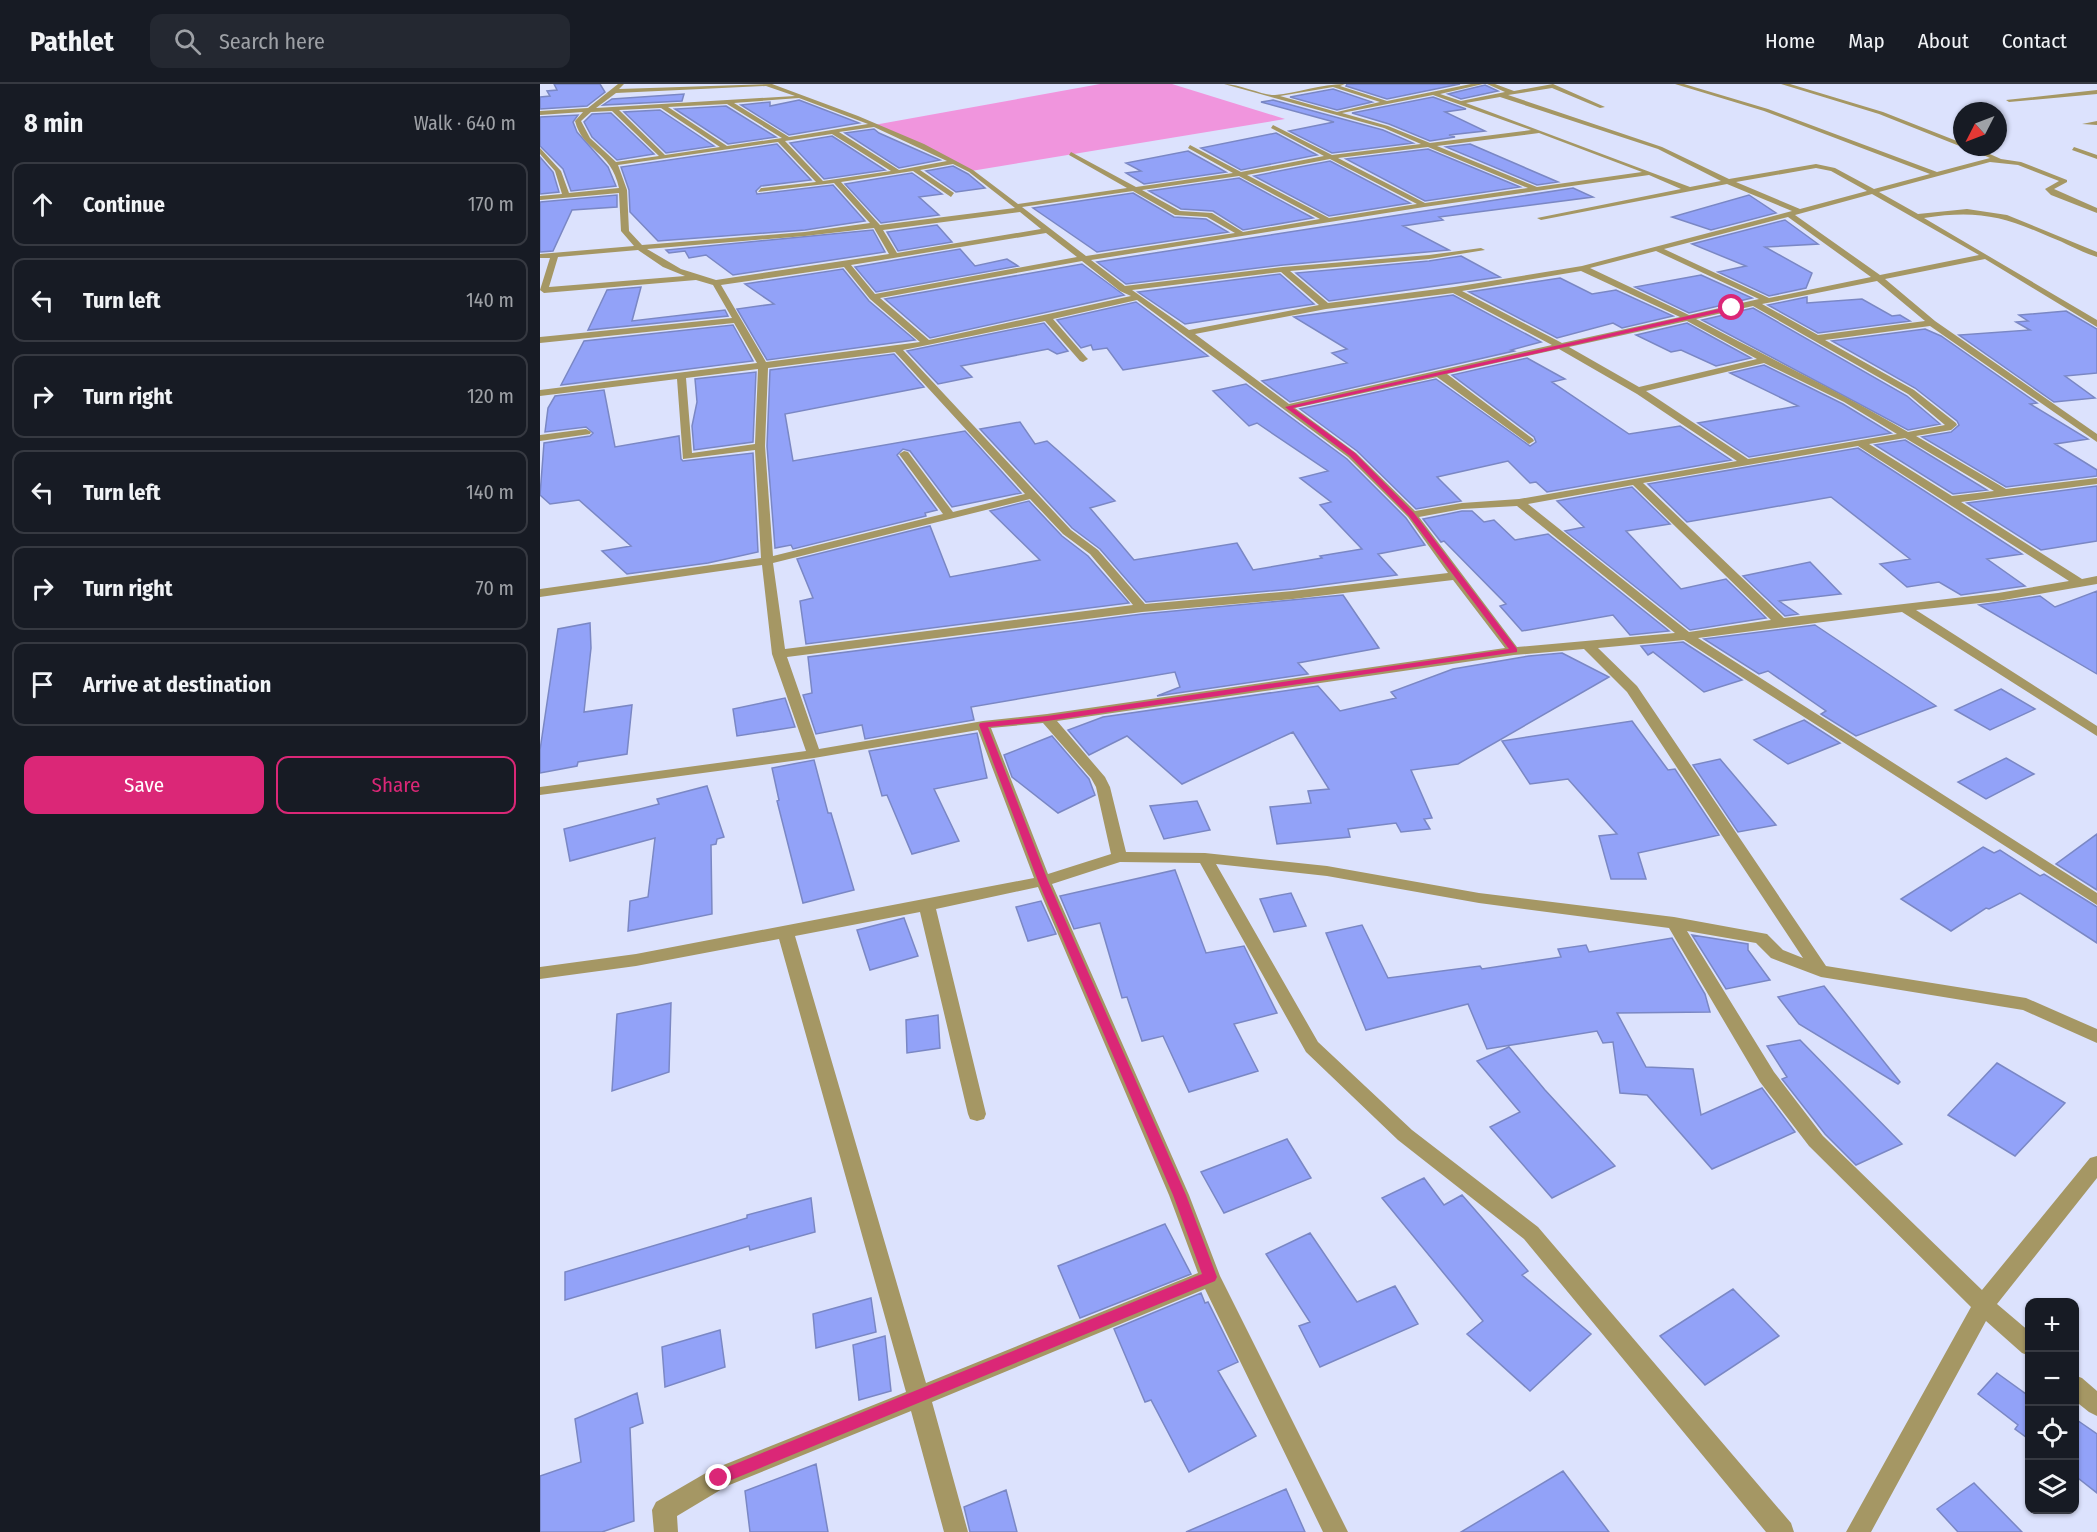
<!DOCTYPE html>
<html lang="en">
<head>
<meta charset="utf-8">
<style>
  body { margin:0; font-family:"Fira Sans Condensed",sans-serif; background:#242831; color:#f1f3f6 }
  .controls { position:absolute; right:18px; bottom:18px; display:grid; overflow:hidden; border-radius:12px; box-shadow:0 2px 4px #0004 }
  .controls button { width:54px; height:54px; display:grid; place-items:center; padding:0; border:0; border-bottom:2px solid #363941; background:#171b24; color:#f1f3f6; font:30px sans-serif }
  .compass { position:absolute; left:1413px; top:18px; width:54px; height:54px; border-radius:50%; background:#171b24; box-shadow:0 2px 4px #0004; rotate:228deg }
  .stop { position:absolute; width:18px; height:18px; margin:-14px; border:4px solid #db2777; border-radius:50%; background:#fff }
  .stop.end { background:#db2777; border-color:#fff; box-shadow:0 2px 6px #0008 }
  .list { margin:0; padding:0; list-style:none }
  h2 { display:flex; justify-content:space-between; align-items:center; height:78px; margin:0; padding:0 24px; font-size:26px }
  h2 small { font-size:20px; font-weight:400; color:#9ea1a6 }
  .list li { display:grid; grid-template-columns:39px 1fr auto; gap:18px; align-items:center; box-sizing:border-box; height:84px; margin:0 12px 12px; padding:0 12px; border:2px solid #363941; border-radius:12px }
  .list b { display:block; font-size:22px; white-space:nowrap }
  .list em { font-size:20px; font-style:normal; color:#9ea1a6 }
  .actions { display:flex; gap:12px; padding:18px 24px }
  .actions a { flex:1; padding:14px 0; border:2px solid #db2777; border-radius:12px; text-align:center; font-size:21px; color:#db2777 }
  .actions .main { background:#db2777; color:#fff }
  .icon { flex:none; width:33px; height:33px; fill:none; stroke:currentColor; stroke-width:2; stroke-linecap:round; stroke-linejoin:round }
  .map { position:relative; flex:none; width:1557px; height:1448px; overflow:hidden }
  header { display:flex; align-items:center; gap:36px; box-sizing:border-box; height:84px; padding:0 30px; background:#171b24; border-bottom:2px solid #363941 }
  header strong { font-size:28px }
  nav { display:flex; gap:33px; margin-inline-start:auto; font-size:21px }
  .search { width:420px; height:54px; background:#242831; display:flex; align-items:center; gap:15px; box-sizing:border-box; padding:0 21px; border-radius:12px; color:#9ea1a6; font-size:22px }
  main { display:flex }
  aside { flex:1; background:#171b24 }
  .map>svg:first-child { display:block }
  .green { fill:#f095dd }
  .building { fill:#92a2f8; stroke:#7a87c4; stroke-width:1.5 }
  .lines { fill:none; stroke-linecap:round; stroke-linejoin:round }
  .minor { fill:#a59764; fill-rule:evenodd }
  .route { fill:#db2777 }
</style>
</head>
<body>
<header>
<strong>Pathlet</strong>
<div class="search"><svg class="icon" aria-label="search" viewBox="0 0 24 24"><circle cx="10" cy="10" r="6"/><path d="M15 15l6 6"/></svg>Search here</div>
<nav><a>Home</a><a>Map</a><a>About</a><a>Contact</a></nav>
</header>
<main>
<aside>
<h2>8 min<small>Walk · 640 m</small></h2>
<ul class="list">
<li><svg class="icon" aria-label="ahead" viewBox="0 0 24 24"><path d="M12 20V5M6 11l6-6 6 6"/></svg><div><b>Continue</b></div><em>170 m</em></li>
<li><svg class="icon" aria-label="left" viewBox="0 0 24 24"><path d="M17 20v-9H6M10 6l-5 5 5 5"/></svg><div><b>Turn left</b></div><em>140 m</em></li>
<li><svg class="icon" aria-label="right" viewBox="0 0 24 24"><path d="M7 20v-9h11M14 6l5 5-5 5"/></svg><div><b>Turn right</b></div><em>120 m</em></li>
<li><svg class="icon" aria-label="left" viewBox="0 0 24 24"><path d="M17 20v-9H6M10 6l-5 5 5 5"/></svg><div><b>Turn left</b></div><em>140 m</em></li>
<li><svg class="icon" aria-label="right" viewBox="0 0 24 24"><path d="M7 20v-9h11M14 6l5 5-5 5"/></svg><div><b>Turn right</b></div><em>70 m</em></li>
<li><svg class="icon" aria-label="arrive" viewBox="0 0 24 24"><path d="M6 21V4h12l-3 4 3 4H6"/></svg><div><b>Arrive at destination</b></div></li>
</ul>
<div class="actions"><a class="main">Save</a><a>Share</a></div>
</aside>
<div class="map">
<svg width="1557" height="1448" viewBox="0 0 1557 1448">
  <rect width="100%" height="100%" fill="#dce2fd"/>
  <path class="green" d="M560,0H632L745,35L431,87L334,41Z"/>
  <path class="building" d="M14,0H60L65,8L47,22L0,25V13L10,12L7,7L17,6Z
    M807,0H920L847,15L806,2Z
    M945,1L958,7L921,15L908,10Z
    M793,5L832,18L797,26L750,13Z
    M144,10L142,17L63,21L72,15Z
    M893,13L926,25L905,28L945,47L909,51L915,53L890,57L849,40L812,29Z
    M259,16L319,39L249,51L201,21L230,18V22Z
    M733,16L843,46L873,59L792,69L749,47L794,38L721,18Z
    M186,22L236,53L188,60L135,25Z
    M120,26L174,62L126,69L84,28Z
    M71,29L114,70L77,76L52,53L44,38L52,30Z
    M38,31L33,38L37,48L68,83L76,102L31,107L23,85L0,62V33Z
    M334,45L339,49L400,76L359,84L305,49Z
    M736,49L777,71L701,86L661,64Z
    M292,52L345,86L284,95L250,59Z
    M237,60L271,96L221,102L216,107L217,110L293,101L325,137L265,146L118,157L90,128L89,106L81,83Z
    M930,60L1018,98L997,101L906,63Z
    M888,65L980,103L885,117L806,75Z
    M648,67L686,88L604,100L586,89L601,87L586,79Z
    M0,73L13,88L19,108L0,110Z
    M790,77L870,119L789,132L714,92Z
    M413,82L428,90L445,104L416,108L386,87Z
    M372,89L402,110L379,113L399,131L341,139L305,100Z
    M699,94L773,134L703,146L673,127L641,125L609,107Z
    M1033,104L1053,113L899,133L903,136L863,142L909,166L743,181L586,200L557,178Z
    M593,109L634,133L666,135L688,148L557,168L493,124Z
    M77,111V123L32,126L13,167L0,168V118Z
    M1209,111L1236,129L1171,146L1132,133Z
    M1245,136L1278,160L1225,163L1272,189L1266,204L1229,212L1178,188L1206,182L1152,160Z
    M397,141L412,158L358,167L347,148Z
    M333,146L345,168L193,191L166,171L149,174L145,167L129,169L126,166Z
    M420,165L435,182L467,175L478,182L336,208L315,183Z
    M921,172L960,193L789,217L756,189L889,177Z
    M542,180L584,211L390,254L345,215Z
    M303,185L329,217L375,256L227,276L197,225L234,220L205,200Z
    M740,190L774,220L645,240L598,208Z
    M1161,191L1212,214L1149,229L1095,203Z
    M1020,194L1052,210L1076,206L1133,232L1082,244L1073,239L1017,254L929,208Z
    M101,203L92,237L185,226L188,232L48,246L67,206Z
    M913,211L1001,258L971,266L974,267L750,318L722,297L807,279L792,269L807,265L754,233Z
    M1267,213V219L1322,215L1352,232L1360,231L1370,237L1278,249L1228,221Z
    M596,218L668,272L583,286L567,264L553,266L551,261L541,264L517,236Z
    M1213,224L1367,312L1400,340L1368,346L1162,236Z
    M1526,227L1557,245V289L1525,292L1555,314L1514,318L1419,251L1490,246L1476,238L1488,237L1479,231Z
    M504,239L528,267L517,270L508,265L421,282L432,293L398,300L367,267Z
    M1147,239L1211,274L1176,282L1141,266L1131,268L1096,251Z
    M193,241L213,277L21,301L44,257Z
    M1385,245L1401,252L1497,319L1490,320L1548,355L1515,360L1557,386V392L1466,403L1382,353L1411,348L1419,341L1417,337L1375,304L1292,257Z
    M354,270L384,303L245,330L253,377L425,347L481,409L412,423L370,367L363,365L357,371L397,426L385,429L386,432L253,465L251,461L235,464L227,362L230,286Z
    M987,274L1025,295L1012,298L1089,350L1140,342L1191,376L1007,408L996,398L990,399L968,377L897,393L921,417L876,425L817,367L760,325L896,295L990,362L996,358L994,353L912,291Z
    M1224,281L1303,320L1351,349L1209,373L1158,339L1258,322L1190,289Z
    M216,288L213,358L154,366L152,342L157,318L155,295Z
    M706,300L807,375L866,434L885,461L838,470L857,491L753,505L606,518L560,465L532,444L440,345L480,338L495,360L507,357L575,417L550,424L594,476L697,459L713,486L782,474L780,472L822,465L780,421L791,418L760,394L788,387L717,339L709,342L673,307Z
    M64,306L75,363L139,352L141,375L143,377L213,369L218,468L168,479L87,490L62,467L91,462L39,416L10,420L0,411L4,359L50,352L53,349L46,343L5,348L8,324L15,312Z
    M1365,356L1447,406L1413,410L1335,361Z
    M1318,364L1482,470L1447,475L1485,502L1421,511L1399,498L1367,503L1340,480L1370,475L1291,413L1147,438L1108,400Z
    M1557,402V457L1501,466L1427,419Z
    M1092,403L1130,440L1086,447L1141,505L1186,495L1226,534L1150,546L1025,447L1044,443L1017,417Z
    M489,417L522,452L548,472L589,519L266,560L260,517L273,514L257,475L390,442L410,493L500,476L450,427Z
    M922,427H932L944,438L954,436L975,456L1008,450L1129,547L1090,551L1073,531L982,547L960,522L966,520L904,457L901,458L883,435Z
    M1270,478L1301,510L1239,517L1258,530L1245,532L1203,492Z
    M1557,507V590L1439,521L1500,512L1515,523Z
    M803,511L839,564L758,579L768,590L617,612L640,603L635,588L431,623L434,636L325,655L322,641L276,650L263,611L272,609L268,573L602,530Z
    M50,539L51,564L44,628L92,621L87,670L38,678L37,682L0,689V666L18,545Z
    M1275,541L1396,622L1316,652L1281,630L1286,627L1228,587L1219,590L1164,555Z
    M1143,558L1202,596L1164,608L1113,568L1108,571L1101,562Z
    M1022,569L1069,593L918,680L871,686L892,734L884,735L890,745L861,748L856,739L808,745L810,753L737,760L730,723L771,719L768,707L789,705L753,648L642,700L587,652L549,671L528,646L563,633L778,602L800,627L856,614L851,608L913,585L989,572Z
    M1461,605L1495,625L1450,646L1415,626Z
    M245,614L255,643L197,652L193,625Z
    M1264,636L1300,659L1248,680L1214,656Z
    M1092,637L1128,686L1135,685L1179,751L1098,769L1106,795H1071L1059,752L1077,750L1028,695L990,700L962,657Z
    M437,649L447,694L394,705L419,757L372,770L347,711L342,712L329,667Z
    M512,652L549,695L555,711L518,729L472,693L464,671Z
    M1466,674L1494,690L1446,715L1418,698Z
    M1180,675L1236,741L1198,748L1153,681Z
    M274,676L288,729H291L314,806L263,819L237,717L239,716L232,684Z
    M167,702L184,753L177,755L176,760L171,761L172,830L88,847L90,817L108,813L115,754L30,777L24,745L119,720L117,715Z
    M657,717L670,746L624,755L610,722Z
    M1557,750V806L1516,780Z
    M1443,763L1454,769L1460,766L1500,792L1504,790L1557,823V859L1480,809L1449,825L1446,824L1411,847L1361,815Z
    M635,786L666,869L704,862L737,929L694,940L718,987L649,1008L623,952L602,957L587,913L582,914L560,839L534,845L520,812Z
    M751,809L766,842L734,848L720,815Z
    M501,817L516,850L488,857L476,823Z
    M364,834L378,872L330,886L317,846Z
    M822,841L848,894L940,882L942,885L1021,873L1018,865L1046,861L1049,868L1132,854L1165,910L1170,928L1077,929L1106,983L1153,985L1161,1031L1222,1004L1255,1048L1172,1085L1107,1011L1080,1009L1073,958L1063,959L1057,947L947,965L928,920L826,946L786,849Z
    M1152,851L1208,860V866L1230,896L1186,905Z
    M1284,902L1360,998L1358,1000L1259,940L1238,913Z
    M131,919L129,988L72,1007L77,930Z
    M398,931L400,964L367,969L366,936Z
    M1260,956L1362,1060L1316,1081L1285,1050L1242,995L1247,993L1227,962Z
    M969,963L1005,1006L1075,1082L1012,1114L950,1043L980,1028L937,977Z
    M1457,979L1525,1019L1475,1072L1408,1031Z
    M747,1055L771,1094L684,1129L661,1088Z
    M884,1094L904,1121L922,1111L988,1187L982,1191L1051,1250L990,1307L927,1250L943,1237L842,1114Z
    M271,1114L275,1148L210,1166L209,1162L25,1216V1188L207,1134V1131Z
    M625,1140L651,1190L540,1234L518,1182Z
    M770,1149L817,1218L855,1202L878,1240L780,1283L759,1242L770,1238L726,1170Z
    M1193,1205L1239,1252L1165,1301L1120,1252Z
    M661,1209L665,1219L668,1218L698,1278L678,1287L716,1352L649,1388L611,1316L605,1318L574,1245Z
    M331,1214L336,1248L276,1264L273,1230Z
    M180,1246L185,1283L125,1303L122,1263Z
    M345,1252L351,1307L319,1316L313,1261Z
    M1457,1289L1490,1313V1356L1475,1345L1478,1341L1438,1310Z
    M97,1309L103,1339L90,1344L94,1437L62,1448H0V1392L41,1378L35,1335Z
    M1534,1334L1557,1350V1409L1534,1391Z
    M276,1380L288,1448H210L205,1407Z
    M1023,1387L1069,1448H921Z
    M1434,1399L1482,1448H1418L1397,1425Z
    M746,1405L765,1448H646Z
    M466,1406L477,1448H430L424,1423Z"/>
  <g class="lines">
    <path class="minor" d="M78,0H84L79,5L232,0L318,32L384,60L433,86L478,120L587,104L529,71L531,68L596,103L693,89L648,64L650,61L701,88L784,72L731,44L733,41L792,71L881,60L844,44L684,0C700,0 724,12 735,11C757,9 781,0 805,0L800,2L847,17L931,0H943L900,10L921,17L965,8L947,0H955L974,7L1013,0L1065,23L1060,24L1012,4L968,11L1122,63L1189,95L1276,80L1295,84L1334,105L1390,90L1224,27L1135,0H1144L1228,25L1397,88L1450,74L1425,63H1434L1461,75L1481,78L1527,96V98L1514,105L1557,124V129L1511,111L1505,105L1519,97L1478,81L1450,78L1339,108L1378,130L1427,125L1467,131L1557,168V173C1541,168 1526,159 1510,153C1463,132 1436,126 1384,134L1557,236V243L1445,175L1345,195L1395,237L1557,350V358L1390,242L1285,256L1374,306L1416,339L1417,341L1411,346L1376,352L1466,405L1557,394V400L1421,418L1542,495L1557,492V500L1458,517L1376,526L1557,642V652L1362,528L1158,554L1557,809V821L1144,556L1058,564L1097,602L1286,882L1486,914L1557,945V959L1483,926L1281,893L1231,874L1216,859L1147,847L1234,988L1283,1052L1442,1206L1550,1074L1557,1072V1094L1457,1220L1490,1248V1272L1482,1269L1446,1237L1331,1448H1306L1431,1223L1269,1062L1220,998L1129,844L939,819L787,792L676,780L778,958L872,1046L998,1143L1251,1439L1254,1448H1226L984,1155L858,1056L766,968L660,779L580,778L512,800L649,1111L680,1192L808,1448H783L665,1205L392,1318L428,1448H404L371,1327L187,1402L137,1432L138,1448H114L112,1426L116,1418L171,1386L366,1308L239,855L96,882L0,895V883L96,870L494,794L438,646L274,674L0,711V703L266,667L232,570L222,481L0,513V505L221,474L215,366L143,375L137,295L0,312V306L217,279L194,239L0,259V253L192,234L173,201L156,196L4,209L0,206L10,174H0V170L94,162L81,147L79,109L0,116V112L22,110L15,87L0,70V64L21,87L29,109L79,104C71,66 43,68 35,37L43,28L0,31V27L48,24ZM226,2L255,12L56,24L76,9ZM793,3L840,18L797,28L740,12ZM893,11L991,46L890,59L848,42L802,29ZM960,13L1118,65L1181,97L1150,103L926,19ZM259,14L328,40L249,53L194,19ZM187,20L242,54L187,62L128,23ZM120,24H121L180,63L125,71L79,26ZM72,27L119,72L76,78L50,54L41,37L51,28ZM334,43L407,77L359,86L299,48ZM999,49L1102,88L997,103L897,62ZM292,50L351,87L283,97L245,57ZM238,58L276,98L221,104L218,108L294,99L330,139L265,148L102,161L89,147L87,106L78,81ZM888,63L988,104L885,119L798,74ZM790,75L877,120L789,134L707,91ZM413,80L429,88L475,124L340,141L301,98L373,87L411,113L414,109L380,86ZM1276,84L1291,87L1327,107L1260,125L1196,98ZM1109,91L1141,105L997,134L1001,136L1187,100L1252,127L1042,182L914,203L788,219L750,187L889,175L945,166L941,164L889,171L743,183L585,202L551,176L884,123ZM699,92L780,135L703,148L672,129L640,127L602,106ZM593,107L635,131L667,133L695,149L546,172L482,123ZM1332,110L1439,171L1340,191L1255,131ZM480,128L501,145L357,169L343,146ZM1248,133L1331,193L1229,214L1124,165ZM334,144L349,170L176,196L141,185L107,165L265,152ZM506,149L537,173L335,210L311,181ZM98,166L123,183L145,192L9,203L18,173ZM1116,167L1219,215L1149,231L1050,184ZM542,177L580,207L591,212L389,256L340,214ZM304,183L330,215L380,258L226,278L181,201ZM1041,187L1140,233L1022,259L922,207ZM741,188L779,221L649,246L592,206ZM1337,197L1385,237L1278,251L1222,220ZM913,209L1012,261L749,320L655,250L786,225ZM597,216L808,373L868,433L908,489L753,507L605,520L558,466L531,446L363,266L505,237L540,277L543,278L548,275L546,273L513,235ZM1213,222L1368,310L1405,341L1368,348C1299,307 1227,273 1156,235ZM1147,237L1217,275L1099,303L1029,263ZM1019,265L1097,310L1197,377L979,415L922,419L875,427L816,369L755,324L897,293L989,360L994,357L993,355L907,290ZM355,268L485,410L413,428L368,368L364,367L359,370L403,430L233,472L225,362L228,284ZM1224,279L1304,318L1357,350L1208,375L1106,307ZM218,285L215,360L152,369L146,294ZM1365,354L1454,407L1412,412L1329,360ZM1318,362L1529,497L1458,509L1244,534L1103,399ZM1093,401L1231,536L1149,548L988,420ZM490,415L523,450L550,470L593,521L245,565L233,479ZM977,422L1135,549L977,563L879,433L922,425ZM913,496L965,564L507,630L443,637L279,665L247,573L602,528L753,515ZM1044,565L1087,608L1263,874L1243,866L1227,850L1134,833L939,809L787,782L665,769L586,768L570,703L565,693L517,637L974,571ZM503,639L551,694L556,703L571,770L508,790L451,644ZM498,803L629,1111L658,1189L386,1299L255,852L380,828L428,1030L430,1035L437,1037L444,1035L446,1030L396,825Z
      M1241,0H1250L1343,28L1422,59V63L1339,30Z
      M1557,6V10L1469,18L1466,16Z
      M1557,37V41L1542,40Z
      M1534,63L1557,71V75L1532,66Z
      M46,345L51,348L50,350L0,357V351Z
      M1534,1291L1542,1294L1557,1307V1332L1549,1328L1534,1316Z"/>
  </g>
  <path class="route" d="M1192,222L1194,225L753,324L815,369L874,429L977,565V568L507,637L448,643L508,797L646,1111L677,1193L675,1197L184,1399L179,1401L173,1399L171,1394L173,1389L662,1190L633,1111L498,797L439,641L440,639L507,632L969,565L869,432L810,372L745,323Z"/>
</svg>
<div class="controls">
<button>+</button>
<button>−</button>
<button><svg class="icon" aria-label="locate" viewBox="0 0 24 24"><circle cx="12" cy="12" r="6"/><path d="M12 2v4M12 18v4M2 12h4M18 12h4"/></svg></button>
<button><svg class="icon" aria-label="layers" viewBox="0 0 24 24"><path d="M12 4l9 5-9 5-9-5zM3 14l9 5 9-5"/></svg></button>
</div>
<svg class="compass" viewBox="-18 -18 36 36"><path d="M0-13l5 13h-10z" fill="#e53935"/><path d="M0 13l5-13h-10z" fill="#9ea1a6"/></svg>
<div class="stop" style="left:1192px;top:224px"></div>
<div class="stop end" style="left:179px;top:1394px"></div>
</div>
</main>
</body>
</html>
